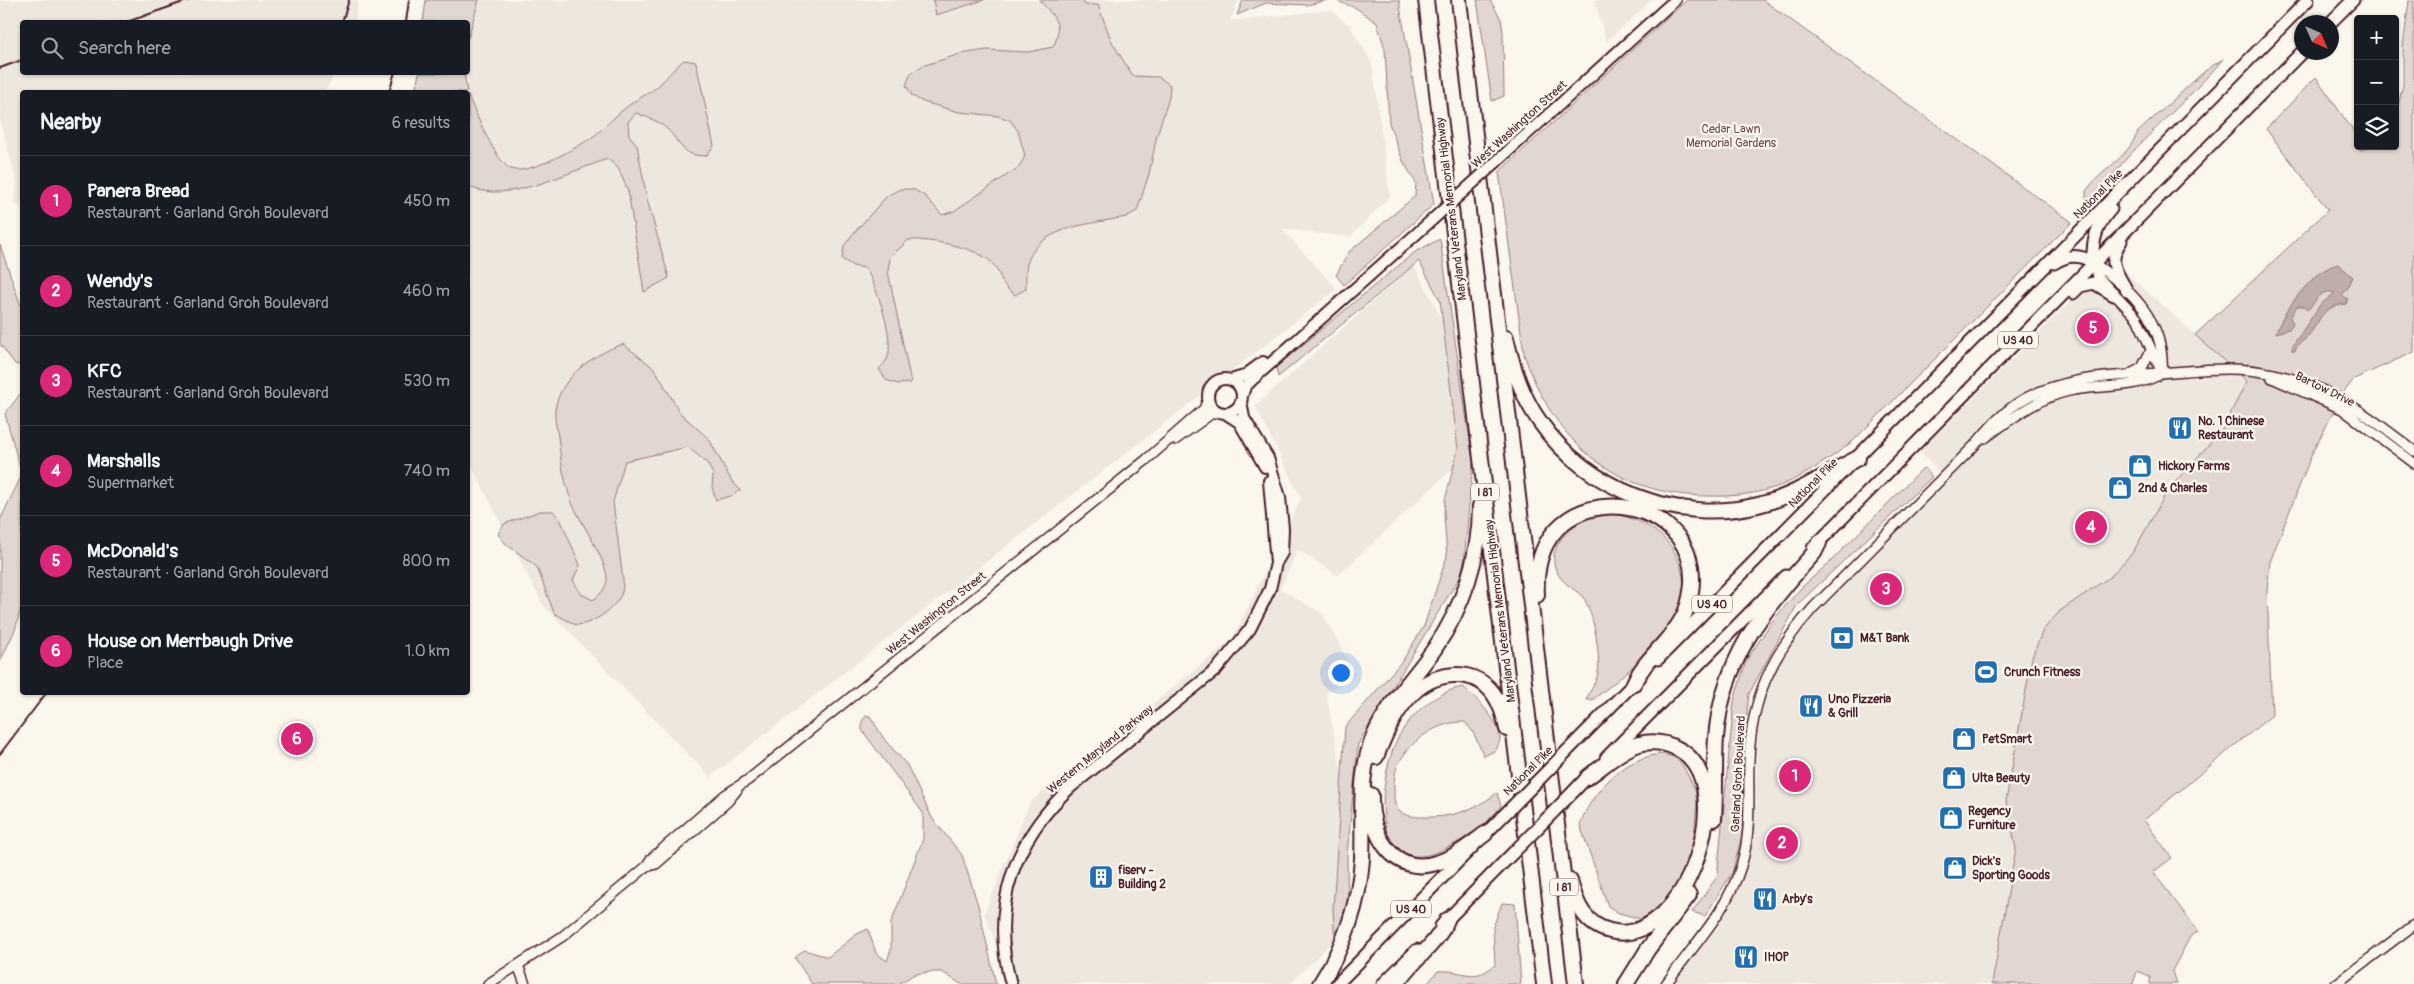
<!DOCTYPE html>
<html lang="en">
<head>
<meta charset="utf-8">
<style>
  body { margin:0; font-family:Pangolin,sans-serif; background:#20242c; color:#f1f3f6 }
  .controls { position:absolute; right:15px; top:15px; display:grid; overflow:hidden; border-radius:5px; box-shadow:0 1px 4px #0004 }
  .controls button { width:45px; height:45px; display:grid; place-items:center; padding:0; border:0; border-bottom:1px solid #363941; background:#171b24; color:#f1f3f6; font:25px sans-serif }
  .compass { position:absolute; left:2294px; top:15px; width:45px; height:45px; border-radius:50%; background:#171b24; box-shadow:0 1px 4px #0004; rotate:135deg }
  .you { position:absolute; left:1340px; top:672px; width:18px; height:18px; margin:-12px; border:4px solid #fff; border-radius:50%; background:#1a73e8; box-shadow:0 0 0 8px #1a73e833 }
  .badge { display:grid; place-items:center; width:32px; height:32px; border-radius:50%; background:#db2777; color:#fff; font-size:16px; font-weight:700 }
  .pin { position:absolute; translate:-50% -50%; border:2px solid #fff; box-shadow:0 1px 5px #0006 }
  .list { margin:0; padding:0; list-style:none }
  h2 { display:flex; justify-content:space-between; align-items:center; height:65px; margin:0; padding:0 20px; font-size:21px }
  h2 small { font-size:16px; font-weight:400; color:#9ea1a6 }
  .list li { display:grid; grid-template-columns:32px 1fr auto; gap:15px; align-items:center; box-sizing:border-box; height:90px; padding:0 20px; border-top:1px solid #363941 }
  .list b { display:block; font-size:19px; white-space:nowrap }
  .list p { margin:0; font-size:16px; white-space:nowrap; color:#9ea1a6 }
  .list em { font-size:16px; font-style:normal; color:#9ea1a6 }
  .icon { flex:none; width:28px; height:28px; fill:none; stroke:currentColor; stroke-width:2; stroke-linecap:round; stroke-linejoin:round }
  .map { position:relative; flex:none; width:2414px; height:984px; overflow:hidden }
  .search { position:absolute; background:#171b24; box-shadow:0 1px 4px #0004; left:20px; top:20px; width:450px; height:55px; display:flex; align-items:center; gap:12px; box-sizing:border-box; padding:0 18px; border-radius:5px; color:#9ea1a6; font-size:19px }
  .panel { position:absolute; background:#171b24; box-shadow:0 1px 4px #0004; left:20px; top:90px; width:450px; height:605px; border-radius:5px }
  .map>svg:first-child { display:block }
  .built { fill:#eee7de }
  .green { fill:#e2d7d0; stroke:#967b7e }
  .water { fill:#bfadaa; stroke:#907477 }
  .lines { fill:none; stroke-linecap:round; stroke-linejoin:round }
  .tertiary-casing { stroke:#4a1f2b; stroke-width:12 }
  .secondary-casing { stroke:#4a1f2b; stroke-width:14 }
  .primary-casing { stroke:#4a1f2b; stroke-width:15 }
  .motorway-casing { stroke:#4a1f2b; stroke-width:18 }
  .tertiary { stroke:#fbf7ec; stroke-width:9 }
  .secondary { stroke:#fbf7ec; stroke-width:10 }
  .primary { stroke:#fbf7ec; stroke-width:11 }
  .motorway { stroke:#fbf7ec; stroke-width:14 }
  .rail { stroke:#4a1f2b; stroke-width:2 }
  .secondary-bridge-casing { stroke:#4a1f2b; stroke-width:14; stroke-linecap:butt }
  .primary-bridge-casing { stroke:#4a1f2b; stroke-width:15; stroke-linecap:butt }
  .secondary-bridge { stroke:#fbf7ec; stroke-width:10 }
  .primary-bridge { stroke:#fbf7ec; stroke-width:11 }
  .labels { text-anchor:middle; stroke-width:4.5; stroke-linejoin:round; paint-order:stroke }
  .shield { fill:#fbf7ec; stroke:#7f6065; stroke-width:1 }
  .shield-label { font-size:11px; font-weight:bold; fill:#4a1f2b }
  .street-label { font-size:12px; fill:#4a1f2b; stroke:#fbf7ec }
  .park-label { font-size:12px; fill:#704d54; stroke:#fbf7ec }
  .poi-label { font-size:12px; font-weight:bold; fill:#4a1f2b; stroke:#fbf7ec; text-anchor:start }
</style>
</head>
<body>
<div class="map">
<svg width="2414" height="984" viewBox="0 0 2414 984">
  <rect width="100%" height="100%" fill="#fbf7ec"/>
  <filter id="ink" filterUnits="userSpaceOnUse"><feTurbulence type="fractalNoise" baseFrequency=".02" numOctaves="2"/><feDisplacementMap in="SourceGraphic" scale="10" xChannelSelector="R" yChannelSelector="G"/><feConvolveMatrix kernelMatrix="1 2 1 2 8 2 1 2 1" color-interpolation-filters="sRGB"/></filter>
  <g filter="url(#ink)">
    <path class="built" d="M0,0H358L355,22H22V72L335,73L325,92H22V208L14,203L17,183L0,120Z
      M437,0H1239L1230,21L1331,10L1350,26L1372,63L1390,196L1350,237L1282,229L1337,289L710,777L543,605L468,459V92H431L432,73L468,72V22Z
      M1595,0H1652L1606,42Z
      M2112,260L2247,381L2222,430L2168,490L2133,552L2111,576L2060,611L2043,630L2032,657L2006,801L2016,848L1992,984H1674L1726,913L1740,886L1750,853L1755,817L1758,724L1765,695L1779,662L1798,634L1815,615L1948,480L1919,452Z
      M1414,265L1448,331L1459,463L1338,575L1298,550L1280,589L1323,614L1355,675L1326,693L1345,790L1333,941L1290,984H1013L984,914L1030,802L1232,640L1301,498L1255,406Z"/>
    <path class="green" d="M426,0H479L468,38V22H423Z
      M933,0H984L936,15Z
      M1039,0H1082L1085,5H1098L1112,42L1133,76L1159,77L1170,85L1169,98L1157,135L1149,174L1137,211L1126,217C1094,224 1041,225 1028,261C1025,269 1026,280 1026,289L1015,295C999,284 1003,277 993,264C979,247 929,239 908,240L890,258L888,271L911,383L898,384L886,380L879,369C882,366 885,363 887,359C896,342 876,283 865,268L853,266L842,259L844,246L852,235L887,196L900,189H913L925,196L942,215L954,211L1019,167L1025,156L1018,131L1010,120L998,116L959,112L923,102L912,96L906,85L911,73L922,66L960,54L987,50L1028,52L1053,47C1064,25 1054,16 1039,0Z
      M1243,0H1328L1307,5L1266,3L1237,15Z
      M1334,0H1399L1434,204L1344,285L1336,275L1349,252L1415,196L1416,183L1403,161L1389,123L1385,49L1377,23L1356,8Z
      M1477,0H1490L1501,19L1503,32L1504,96L1492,101Z
      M1687,0H1763L2072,222L1853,441C1831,458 1808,474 1782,485C1758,494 1733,497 1708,496C1615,496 1552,440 1524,354L1499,172Z
      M2409,0H2414V352L2354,379L2344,392L2313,451L2283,528L2270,562L2267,590L2272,715L2144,820L2172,858L2153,872L2198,931L2190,937L2172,971L2176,984H2150V976L2137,971L2133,984H1992L2016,848L2006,801L2032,657L2043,630L2060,611L2111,576L2133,552L2168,490L2222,430L2247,381L2195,335L2328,210L2266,129L2316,77L2356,135L2358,146L2361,150L2373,146H2395V117L2403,85V47Z
      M2223,59C2193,95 2157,125 2126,159C2113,174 2102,191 2086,202V191C2103,168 2125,161 2138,132L2206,70Z
      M684,60L696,62L714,146L706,156C681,156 682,144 667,129C659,121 646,117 636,113L628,122L629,135L637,145L647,199L669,278L644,292L628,191L618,168L608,159C569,171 505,206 468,186V95C474,110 497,164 511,169C528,176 580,146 594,136C607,125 618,113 632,103C640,97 650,93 657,87C667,78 674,68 684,60Z
      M419,73H464L467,92H415Z
      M1440,239L1473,462L1464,562L1461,575L1358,744L1347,855L1348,922L1335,947L1333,910L1345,727L1403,660L1424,626L1447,556L1444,514L1445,500L1458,449L1440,300L1419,261L1278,377L1276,367L1415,252Z
      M0,245L22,309V366L15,364L0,344Z
      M623,344L655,369L680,413L709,439L731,480L740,490L731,496L716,500L712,487L713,474L707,463L688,447L625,461L613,502L623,580C623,584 623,589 622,592C617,608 592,625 576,625L554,613L537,567L506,544L498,534L504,524L540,511H553L561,521L580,565L573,580L581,594L593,600C600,595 607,588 607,579C607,561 580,521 572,503C565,484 561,464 559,444C558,433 554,420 555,410C560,376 594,354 623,344Z
      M21,393L22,396V540L19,561L22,605L15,630L0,662V520L22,475L5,414Z
      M1923,468H1925L1932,477L1797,605L1749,694L1743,748L1742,836L1732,873L1705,916L1692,912L1717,877L1734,701L1746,661L1773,620L1802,587L1830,562Z
      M1607,513C1642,518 1674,535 1682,572C1685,584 1683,599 1684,611C1658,645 1626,675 1592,700H1586C1590,691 1597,681 1598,672C1601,655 1593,610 1583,597C1574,588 1561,583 1556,570C1544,541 1583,515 1607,513Z
      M1463,687C1475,696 1501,723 1500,739C1500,742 1497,747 1496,750L1484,756L1473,732L1465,722C1439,721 1412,739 1400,761C1394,770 1394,781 1394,791C1394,798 1394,807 1400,812C1409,818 1424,817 1434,817C1457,816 1479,807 1497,793L1501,806C1486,827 1468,838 1444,849C1369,884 1377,781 1397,740C1408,716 1437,691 1463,687Z
      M866,716H870L884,739L907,765L932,818L962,855L978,905L996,984H961L942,972H929L915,974L898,984H812L795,958L804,950L828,957L857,934L868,929L876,953L887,961L891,949V923L923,839V813L862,730V721Z
      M1662,754L1674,757L1683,766L1695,789L1697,802L1693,848L1690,861L1665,905L1641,919L1619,913L1608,906L1580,825C1592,790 1625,757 1662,754Z
      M1502,903L1515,904L1521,984H1427L1438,971C1465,969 1472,984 1495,965L1493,927Z"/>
    <path class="water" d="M2338,264L2353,277L2348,288L2342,295L2348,299L2346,304C2320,307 2323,318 2308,336C2304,342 2297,343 2295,351L2292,350L2293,345L2320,305L2335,293C2318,288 2317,303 2307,310L2302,306H2297L2290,318L2293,323L2289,329L2276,333C2283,311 2314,269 2338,264Z"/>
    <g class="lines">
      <defs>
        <path id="tertiary" d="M2094,263C2132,290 2166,323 2162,373
          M2094,263L2098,277L2137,318L2162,373
          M2132,373L2142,368L2151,350
          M2272,378L2342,409L2414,463
          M1985,438C2011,419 2037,398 2069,391C2098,385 2131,389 2157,376
          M1175,440L1211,414L1219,412
          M646,867L656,864L728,801L737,790
          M518,965L525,984
          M488,984L563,936L646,867L651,859L725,795L748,780L1146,460L1204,409L1208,399
          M1666,984C1693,945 1727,912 1741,866C1752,832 1748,796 1749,761C1751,698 1772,654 1813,608L1974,446C1990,427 2004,410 2026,398C2063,378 2104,377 2144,374C2204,371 2242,361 2302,382C2345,397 2378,423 2414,451
          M2336,984L2414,925"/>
        <path id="secondary" d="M1495,163L1675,0
          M1208 396a17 17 0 1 1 34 0a17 17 0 1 1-34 0Z
          M1231,380L1244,376L1263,362
          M1242,396L1245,387L1252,380L1432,220
          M1225,413L1239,422L1265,467
          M1269,481L1276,563
          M1011,984C989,907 1014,839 1072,786L1216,670L1250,629L1270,589L1276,563L1282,553L1283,529L1280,497L1268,458L1244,418L1241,401"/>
        <path id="primary" d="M2331,22L2353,0
          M2121,241C2107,262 2116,271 2127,291
          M2054,263C2068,254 2080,254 2094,263
          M2094,263C2090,243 2098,223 2111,209
          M2073,293L2080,286L2094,283L2114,295
          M1813,548L2302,52
          M1658,659L2308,0
          M1567,751L1640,677
          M1606,758L1786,576
          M1573,792L1593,771
          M1441,926L1507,859
          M1337,984L1503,816
          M1383,984L1417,950"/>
        <path id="motorway" d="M1426,0L1544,984
          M1459,0L1576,984
          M1506,338C1513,368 1522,397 1540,422C1587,490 1678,525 1758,505C1796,496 1824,475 1858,458
          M1537,595C1529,461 1722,491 1688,605C1678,637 1647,654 1634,683
          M1376,757C1385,734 1395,711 1412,694C1434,672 1472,666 1493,693C1501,704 1504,716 1507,729
          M1371,795C1369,834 1394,878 1439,862C1456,857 1471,844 1485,834
          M1714,819C1716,792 1714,765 1716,738C1722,660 1763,609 1814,553L1819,543
          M1570,881C1576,904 1585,925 1610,931C1685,951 1744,779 1676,748C1664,742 1651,741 1639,744C1620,750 1604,766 1588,777
          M1320,984C1345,945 1359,905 1362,859C1364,818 1357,775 1374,736C1388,703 1415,677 1435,648C1463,607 1480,557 1480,506
          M1397,984C1411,961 1437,945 1447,920
          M1626,984L1648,949L1689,895"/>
      </defs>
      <use href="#tertiary" class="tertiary-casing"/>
      <use href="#secondary" class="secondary-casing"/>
      <use href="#primary" class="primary-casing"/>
      <use href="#motorway" class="motorway-casing"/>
      <use href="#tertiary" class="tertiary"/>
      <use href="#secondary" class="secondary"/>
      <use href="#primary" class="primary"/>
      <use href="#motorway" class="motorway"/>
      <path class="rail" d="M127,22L189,0
        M342,22L349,0
        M406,22L409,0
        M0,68L22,60
        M389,92L395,72
        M0,754L47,692"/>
      <defs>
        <path id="secondary-bridge" d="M1432,220L1495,163"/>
        <path id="primary-bridge" d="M1503,816L1567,751
          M1507,859L1573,792"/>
      </defs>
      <use href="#secondary-bridge" class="secondary-bridge-casing"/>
      <use href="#primary-bridge" class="primary-bridge-casing"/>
      <use href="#secondary-bridge" class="secondary-bridge"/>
      <use href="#primary-bridge" class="primary-bridge"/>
    </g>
  </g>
  <defs>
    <symbol id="restaurant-square" viewBox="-11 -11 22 22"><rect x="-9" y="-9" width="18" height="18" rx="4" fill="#1f6fb2" stroke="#fbf7ec"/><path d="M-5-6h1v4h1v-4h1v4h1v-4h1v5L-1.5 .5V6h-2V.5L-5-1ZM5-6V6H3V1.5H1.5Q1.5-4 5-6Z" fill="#fff"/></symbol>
    <symbol id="shop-square" viewBox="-11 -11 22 22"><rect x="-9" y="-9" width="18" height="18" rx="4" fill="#1f6fb2" stroke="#fbf7ec"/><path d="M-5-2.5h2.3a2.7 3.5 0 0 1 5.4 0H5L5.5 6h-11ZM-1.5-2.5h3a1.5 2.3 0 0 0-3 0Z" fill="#fff"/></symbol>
    <symbol id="bank-square" viewBox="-11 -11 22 22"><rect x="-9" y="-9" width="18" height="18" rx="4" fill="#1f6fb2" stroke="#fbf7ec"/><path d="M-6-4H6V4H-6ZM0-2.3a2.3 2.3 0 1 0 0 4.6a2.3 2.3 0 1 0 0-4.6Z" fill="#fff"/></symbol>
    <symbol id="stadium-square" viewBox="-11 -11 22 22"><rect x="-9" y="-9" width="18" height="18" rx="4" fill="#1f6fb2" stroke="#fbf7ec"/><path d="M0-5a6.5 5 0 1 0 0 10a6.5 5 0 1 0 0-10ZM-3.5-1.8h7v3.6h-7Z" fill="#fff"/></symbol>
    <symbol id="building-square" viewBox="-11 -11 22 22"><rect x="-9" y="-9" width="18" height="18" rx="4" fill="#1f6fb2" stroke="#fbf7ec"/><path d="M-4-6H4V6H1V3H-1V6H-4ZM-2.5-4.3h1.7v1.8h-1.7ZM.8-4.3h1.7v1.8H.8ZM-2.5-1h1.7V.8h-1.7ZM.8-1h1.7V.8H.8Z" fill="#fff"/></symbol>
  </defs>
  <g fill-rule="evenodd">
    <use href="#restaurant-square" x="2166" y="414" width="28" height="28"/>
    <use href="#shop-square" x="2126" y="452" width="28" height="28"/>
    <use href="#shop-square" x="2106" y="474" width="28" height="28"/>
    <use href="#bank-square" x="1828" y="624" width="28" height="28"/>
    <use href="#stadium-square" x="1972" y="658" width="28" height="28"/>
    <use href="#restaurant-square" x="1797" y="692" width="28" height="28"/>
    <use href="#shop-square" x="1950" y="725" width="28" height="28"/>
    <use href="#shop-square" x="1940" y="764" width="28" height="28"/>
    <use href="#shop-square" x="1937" y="804" width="28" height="28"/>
    <use href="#shop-square" x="1941" y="854" width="28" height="28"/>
    <use href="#building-square" x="1087" y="863" width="28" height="28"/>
    <use href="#restaurant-square" x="1751" y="885" width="28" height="28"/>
    <use href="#restaurant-square" x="1732" y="943" width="28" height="28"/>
  </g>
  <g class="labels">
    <g class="shield">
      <rect x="1998" y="331.5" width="40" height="17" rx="4"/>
      <rect x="1471" y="483.5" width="28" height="17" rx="4"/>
      <rect x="1692" y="595.5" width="40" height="17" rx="4"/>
      <rect x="1550" y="878.5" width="28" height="17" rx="4"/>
      <rect x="1391" y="900.5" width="40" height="17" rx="4"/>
    </g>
    <g class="shield-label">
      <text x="2018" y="344">US 40</text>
      <text x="1485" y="496">I 81</text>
      <text x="1712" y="608">US 40</text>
      <text x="1564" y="891">I 81</text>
      <text x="1411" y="913">US 40</text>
    </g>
    <g class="street-label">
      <text transform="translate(1519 124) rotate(-42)" y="4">West Washington Street</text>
      <text transform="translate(2098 194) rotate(-45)" y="4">National Pike</text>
      <text transform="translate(1451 209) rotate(-97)" y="4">Maryland Veterans Memorial Highway</text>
      <text transform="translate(2325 389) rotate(26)" y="4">Bartow Drive</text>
      <text transform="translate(1813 483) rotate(-45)" y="4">National Pike</text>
      <text transform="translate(1500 611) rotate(-97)" y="4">Maryland Veterans Memorial Highway</text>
      <text transform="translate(936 613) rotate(-39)" y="4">West Washington Street</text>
      <text transform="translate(1100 749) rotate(-39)" y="4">Western Maryland Parkway</text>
      <text transform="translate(1528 771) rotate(-45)" y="4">National Pike</text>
      <text transform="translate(1738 774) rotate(-87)" y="4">Garland Groh Boulevard</text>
    </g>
    <g class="park-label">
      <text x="1731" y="133">Cedar Lawn<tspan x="1731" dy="14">Memorial Gardens</tspan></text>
    </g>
    <g class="poi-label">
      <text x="2198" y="425">No. 1 Chinese<tspan x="2198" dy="14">Restaurant</tspan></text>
      <text x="2158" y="470">Hickory Farms</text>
      <text x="2138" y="492">2nd &amp; Charles</text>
      <text x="1860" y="642">M&amp;T Bank</text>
      <text x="2004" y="676">Crunch Fitness</text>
      <text x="1828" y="703">Uno Pizzeria<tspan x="1828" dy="14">&amp; Grill</tspan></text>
      <text x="1982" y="743">PetSmart</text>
      <text x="1972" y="782">Ulta Beauty</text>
      <text x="1968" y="815">Regency<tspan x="1968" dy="14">Furniture</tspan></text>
      <text x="1972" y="865">Dick's<tspan x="1972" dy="14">Sporting Goods</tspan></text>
      <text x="1118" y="874">fiserv -<tspan x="1118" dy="14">Building 2</tspan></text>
      <text x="1782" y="903">Arby's</text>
      <text x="1764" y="961">IHOP</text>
    </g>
  </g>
</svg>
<div class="controls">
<button>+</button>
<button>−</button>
<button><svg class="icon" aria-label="layers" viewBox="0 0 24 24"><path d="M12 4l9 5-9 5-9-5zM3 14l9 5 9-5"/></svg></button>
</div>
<svg class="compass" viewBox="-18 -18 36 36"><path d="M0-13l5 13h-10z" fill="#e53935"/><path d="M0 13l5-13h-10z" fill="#9ea1a6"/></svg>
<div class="you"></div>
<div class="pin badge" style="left:1795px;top:776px">1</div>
<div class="pin badge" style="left:1782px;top:843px">2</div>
<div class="pin badge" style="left:1886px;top:589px">3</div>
<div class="pin badge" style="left:2091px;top:527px">4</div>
<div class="pin badge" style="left:2093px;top:328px">5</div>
<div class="pin badge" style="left:297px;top:739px">6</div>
<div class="search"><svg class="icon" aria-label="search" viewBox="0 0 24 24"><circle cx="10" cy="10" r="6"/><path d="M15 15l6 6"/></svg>Search here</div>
<section class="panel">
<h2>Nearby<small>6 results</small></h2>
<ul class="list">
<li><span class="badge">1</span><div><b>Panera Bread</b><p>Restaurant · Garland Groh Boulevard</p></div><em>450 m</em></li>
<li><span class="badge">2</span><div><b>Wendy's</b><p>Restaurant · Garland Groh Boulevard</p></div><em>460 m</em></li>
<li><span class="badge">3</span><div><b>KFC</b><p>Restaurant · Garland Groh Boulevard</p></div><em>530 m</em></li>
<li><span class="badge">4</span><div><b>Marshalls</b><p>Supermarket</p></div><em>740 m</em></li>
<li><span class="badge">5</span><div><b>McDonald's</b><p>Restaurant · Garland Groh Boulevard</p></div><em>800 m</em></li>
<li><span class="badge">6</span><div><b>House on Merrbaugh Drive</b><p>Place</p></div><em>1.0 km</em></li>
</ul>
</section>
</div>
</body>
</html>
